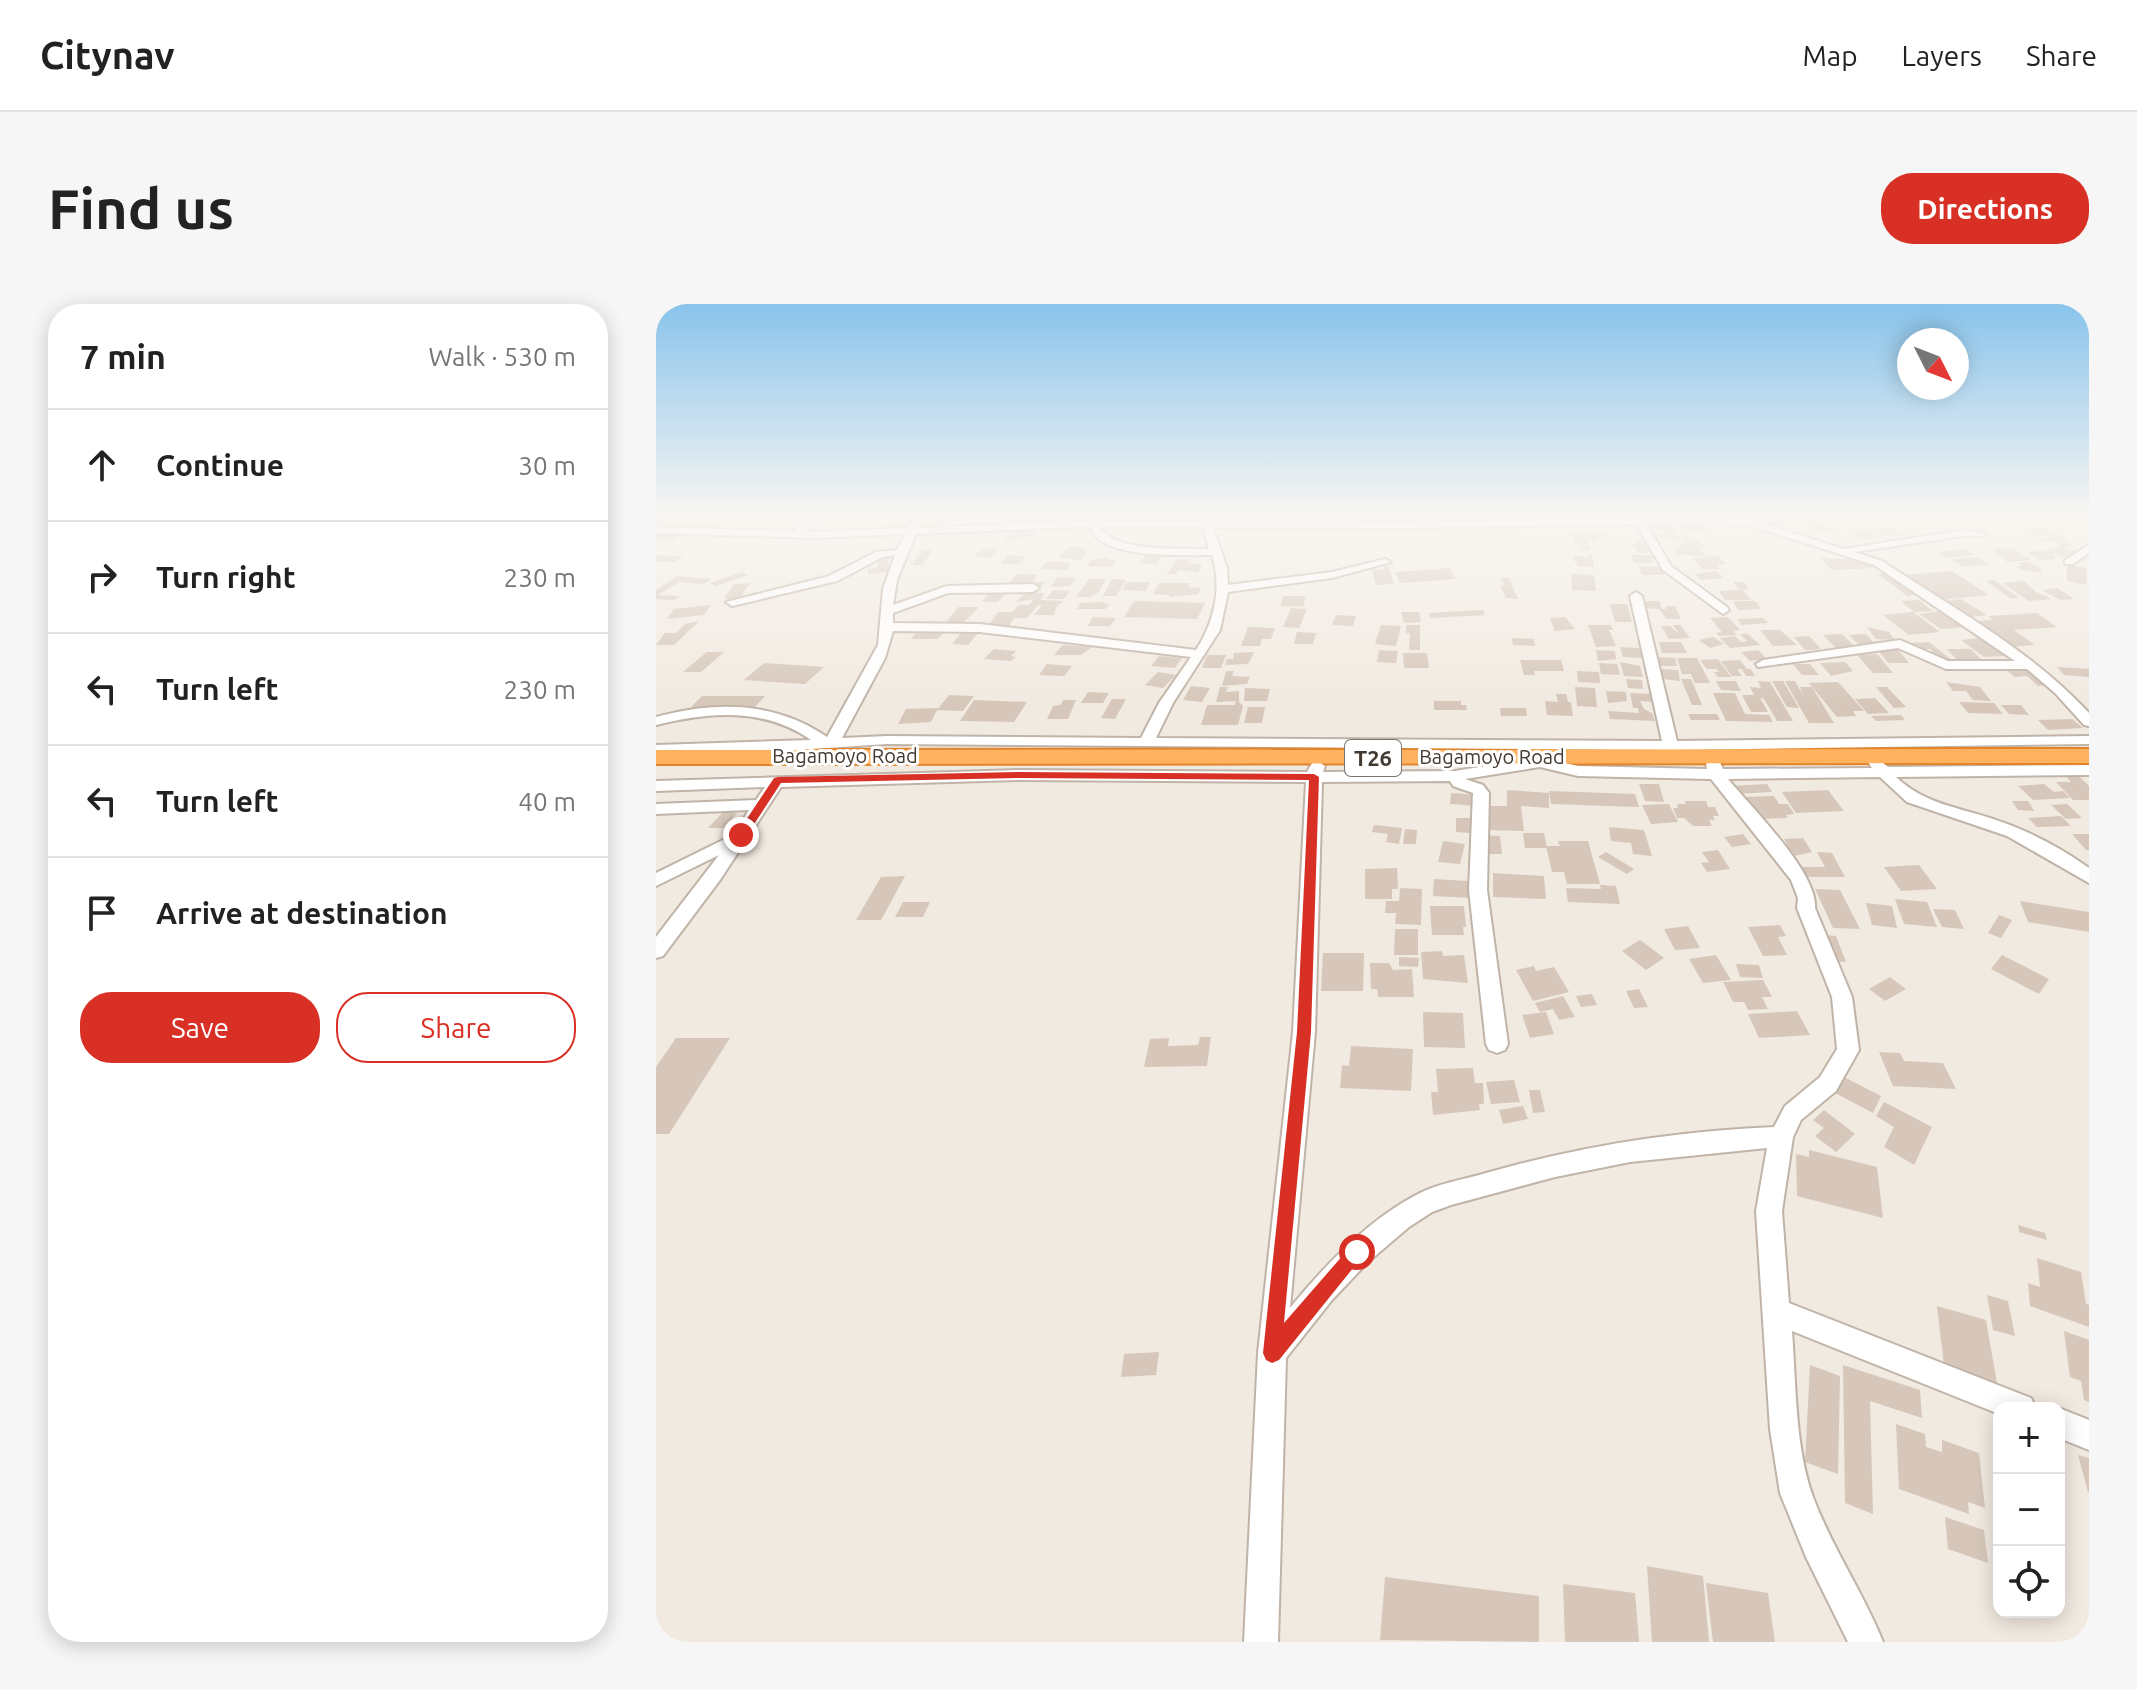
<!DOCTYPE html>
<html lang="en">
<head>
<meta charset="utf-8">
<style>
  body { margin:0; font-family:Ubuntu,sans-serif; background:#f6f6f6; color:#222 }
  .controls { position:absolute; right:24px; bottom:24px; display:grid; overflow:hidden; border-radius:16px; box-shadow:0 4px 20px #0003 }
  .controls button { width:72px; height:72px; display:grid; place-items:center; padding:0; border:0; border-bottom:2px solid #e0e0e0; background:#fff; color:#222; font:40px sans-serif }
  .compass { position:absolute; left:1241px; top:24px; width:72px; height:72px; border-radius:50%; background:#fff; box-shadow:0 4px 20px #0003; rotate:132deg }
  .stop { position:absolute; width:24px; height:24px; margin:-18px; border:6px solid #d93025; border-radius:50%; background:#fff }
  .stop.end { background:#d93025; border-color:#fff; box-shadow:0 2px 8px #0008 }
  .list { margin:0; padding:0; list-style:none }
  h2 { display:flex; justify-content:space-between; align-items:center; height:104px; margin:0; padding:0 32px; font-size:34px }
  h2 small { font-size:26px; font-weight:400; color:#767676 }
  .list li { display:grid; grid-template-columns:52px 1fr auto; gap:24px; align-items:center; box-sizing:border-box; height:112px; padding:0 32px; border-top:2px solid #e0e0e0 }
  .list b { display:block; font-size:30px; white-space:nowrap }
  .list em { font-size:26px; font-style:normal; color:#767676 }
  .actions { display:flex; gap:16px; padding:24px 32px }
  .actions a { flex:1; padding:18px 0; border:2px solid #d93025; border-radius:32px; text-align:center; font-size:28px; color:#d93025 }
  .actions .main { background:#d93025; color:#fff }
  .icon { flex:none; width:44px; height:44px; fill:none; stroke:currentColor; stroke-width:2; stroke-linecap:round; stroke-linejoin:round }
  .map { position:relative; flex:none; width:1433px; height:1338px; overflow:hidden; border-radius:32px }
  header { display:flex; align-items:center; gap:48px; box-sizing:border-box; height:112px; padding:0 40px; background:#fff; border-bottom:2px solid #e0e0e0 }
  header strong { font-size:38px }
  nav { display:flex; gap:44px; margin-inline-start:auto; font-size:28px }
  .intro { display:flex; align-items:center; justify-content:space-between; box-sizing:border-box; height:192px; padding:0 48px }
  h1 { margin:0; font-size:56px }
  .button { padding:20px 36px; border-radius:32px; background:#d93025; color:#fff; font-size:28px; font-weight:700 }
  main { display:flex; gap:48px; padding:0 48px }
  aside { flex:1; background:#fff; border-radius:32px; box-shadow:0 4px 20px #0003 }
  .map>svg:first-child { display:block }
  .building { fill:#d6c7ba }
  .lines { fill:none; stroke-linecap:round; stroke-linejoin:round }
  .minor-casing { stroke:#c0b3a7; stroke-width:4 }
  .highway-casing { stroke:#e2842b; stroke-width:4 }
  .minor { fill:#fff; fill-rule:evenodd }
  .highway { fill:#ffb25f; fill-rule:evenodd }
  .route { fill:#d93025 }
  .labels { text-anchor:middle; stroke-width:6; stroke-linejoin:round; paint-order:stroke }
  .far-street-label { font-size:20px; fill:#433a32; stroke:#fff }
  .shield { fill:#fff; stroke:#7b7570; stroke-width:2 }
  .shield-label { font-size:22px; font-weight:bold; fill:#433a32 }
</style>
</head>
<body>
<header>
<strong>Citynav</strong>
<nav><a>Map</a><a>Layers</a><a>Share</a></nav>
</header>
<div class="intro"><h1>Find us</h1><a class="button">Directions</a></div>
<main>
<aside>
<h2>7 min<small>Walk · 530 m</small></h2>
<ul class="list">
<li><svg class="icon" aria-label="ahead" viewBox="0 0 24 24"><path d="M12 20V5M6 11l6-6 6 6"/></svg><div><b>Continue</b></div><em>30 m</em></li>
<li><svg class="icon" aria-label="right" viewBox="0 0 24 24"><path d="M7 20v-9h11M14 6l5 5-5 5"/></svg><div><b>Turn right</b></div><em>230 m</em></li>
<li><svg class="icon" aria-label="left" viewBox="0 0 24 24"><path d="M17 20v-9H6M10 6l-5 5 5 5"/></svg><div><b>Turn left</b></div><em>230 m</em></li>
<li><svg class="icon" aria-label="left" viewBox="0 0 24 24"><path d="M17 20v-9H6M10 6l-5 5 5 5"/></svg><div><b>Turn left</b></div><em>40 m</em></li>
<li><svg class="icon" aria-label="arrive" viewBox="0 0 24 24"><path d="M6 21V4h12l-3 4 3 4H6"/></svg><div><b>Arrive at destination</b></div></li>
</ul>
<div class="actions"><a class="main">Save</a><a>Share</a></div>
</aside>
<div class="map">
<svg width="1433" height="1338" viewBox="0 0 1433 1338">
  <rect width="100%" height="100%" fill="#f1eae1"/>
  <path class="building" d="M999,218H1014L1025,237L1004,234L1001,230H1012L1009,226H995L992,223H1002Z
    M1167,219L1179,226L1162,229L1150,223Z
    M1022,220L1048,221L1052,228H1030L1035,235H1042L1049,243L1042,244L1050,252L1022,251L1017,245H1027L1023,240H1030Z
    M1362,221L1395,225L1412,237H1406L1419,242L1409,244L1420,247L1407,253L1398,249L1396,251L1401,252L1397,257L1381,255L1382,253L1372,251L1376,246L1384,248L1399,244L1404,241L1398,238L1405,237H1389L1385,234H1397L1392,231H1375Z
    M1237,222L1251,231L1229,232L1217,225Z
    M1212,224L1228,234L1207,237L1190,227Z
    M356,226H379L378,232L347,239L349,232L356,231Z
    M914,227L948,229V234H941L943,238H936L931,233L934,247L925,246L924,240H920Z
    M0,228H30L17,237H0Z
    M978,236H988L995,248L982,249L976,240H980Z
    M418,242L431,246L425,256L402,254L412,243Z
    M328,244L344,245L333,254L317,252Z
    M1356,244L1375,256L1351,258L1336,245Z
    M1310,245L1320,251L1290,254L1281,248Z
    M266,246H277L266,261H255Z
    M490,250H501L506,252L501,260L484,259Z
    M931,250H936L938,263L921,262V258L917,257V252L932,253Z
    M0,251L28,252L18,258H0Z
    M352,251L370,252L363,260H344Z
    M974,251H998L1000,255H995L998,259H978Z
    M1062,252L1069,260L1060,261L1064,265L1047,266L1037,254Z
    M233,253L232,268L212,270V265L222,264L223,255Z
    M1321,253L1333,261L1306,262L1294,255Z
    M454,254L452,256H460L456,263L430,262L435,256Z
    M1164,254L1209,256L1218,264L1176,266Z
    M521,255H534L532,259L546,261L542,268L522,266L520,270H511Z
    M409,257L407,259H415L410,266L385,265L390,258Z
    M1371,258L1388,265H1382L1387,269L1366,266L1360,262H1366L1362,259Z
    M1411,261L1430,264L1431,281L1411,277Z
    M732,262L738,280L720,281L716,266L729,265L727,263Z
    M983,263H1005L1008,271H986Z
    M794,264L800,275L744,279L739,268Z
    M1060,267L1068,274L1046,276L1038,270Z
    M1296,267L1333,291L1284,296L1249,271Z
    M86,268L92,271L60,282L54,279Z
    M361,270L381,271L376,278H389L386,282L351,281Z
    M915,270L938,271L940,287L916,286Z
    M1222,270H1230L1259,291L1251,292Z
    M22,272L31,273L55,275L47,280L23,278L2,291L25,292L18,296L0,295V286Z
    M402,273L421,274L414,282L394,283Z
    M845,274H853L862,295L850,294L844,281H848Z
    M433,275H450L443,288L433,293H420Z
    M456,275L470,276L460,292H447Z
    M1338,276L1363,294H1354L1329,277Z
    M1368,277L1380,288L1396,295L1373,297L1346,279Z
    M471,278H494L490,287L466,286Z
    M1077,278H1087L1093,285L1087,286L1095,296H1069L1063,287L1083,286Z
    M94,279L84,294L68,295L78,280Z
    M503,279H534L532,283L545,284L542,290L513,293L514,291L497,290Z
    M1401,284L1418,295L1404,296L1386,286Z
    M397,286L414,287L408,295H390Z
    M334,288L350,289L342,298H326Z
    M369,289H389L384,296L409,297L401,302L398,311H378L386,301H382L371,314H358L353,322H332L342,308H357L362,301H373L378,295L360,298Z
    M627,292H649L648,302H625Z
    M1304,295L1331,311L1314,313L1288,297Z
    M1263,296L1277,307L1258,308L1245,297Z
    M478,297L549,299L541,315L468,313Z
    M984,297H1003L1006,305H1010L1009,302H1019L1025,315H1011L1003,305L987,304Z
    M1077,297H1099L1105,305L1082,306Z
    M449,298L448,300H453L450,305H421L424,299Z
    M954,300H971L976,318H959Z
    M55,301L48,311L11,315L18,305Z
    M302,303H323L305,321L289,320Z
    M635,304L651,305L643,324L627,323Z
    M827,306L829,311L774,314L772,309Z
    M1285,307L1308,323L1285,325L1263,310Z
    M745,308H763L765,318L748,319Z
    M1257,308L1284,328L1253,331L1227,311Z
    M1381,309L1401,323L1358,326L1379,341L1355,343L1321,317L1337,316L1332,312Z
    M680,311L700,312L697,322L676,321Z
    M437,313L460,314L454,322H432Z
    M909,313L919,325L899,327L894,314Z
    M1072,313L1084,326L1077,327L1081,331L1063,332L1060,329L1066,328L1054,314Z
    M1107,314L1112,319L1085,321L1081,315Z
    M43,317L18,341H0L9,329H20L29,320Z
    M725,321L745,322L740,342L719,340Z
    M750,321H764V346H753L754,329H750Z
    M932,321H955L957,326H953L960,342L940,343Z
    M1017,321H1024L1034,334L1013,335L1005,322H1014L1023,330Z
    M592,323L619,324L615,335H606L604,342H585Z
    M1211,323L1233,328L1239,336L1220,335Z
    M262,326L289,327L282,335H255Z
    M308,326L324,327L312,341L296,340Z
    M1104,326H1124L1141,341L1117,342Z
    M641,328L660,329L657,340H638Z
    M1084,330H1092L1104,341L1074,344L1064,334L1079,332L1085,338L1091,337Z
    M1186,330L1199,343L1180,344L1167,331Z
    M1210,330L1220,341L1204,342L1193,331Z
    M1153,332L1165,345L1149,346L1138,333Z
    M1057,333L1068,340L1054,344L1043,336Z
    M1333,333L1352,346H1342L1348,352L1328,353L1305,336Z
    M856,334L878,335L879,342L857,341Z
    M1003,338H1025L1031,349H1006Z
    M1273,338L1297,357L1280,358L1267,348L1277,347L1274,345L1262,346L1254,339Z
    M407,341L436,343L425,351H398Z
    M964,343L984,344L986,354L967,353Z
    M338,345L360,347L355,352L360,353L355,357L328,355Z
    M1291,345H1315L1326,356H1301Z
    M723,346L742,347L740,359L721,358Z
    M940,346L959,347L960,355L942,357Z
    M1102,346L1111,355L1094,357L1085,348Z
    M1222,346H1242L1253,359H1232Z
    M51,348H68L45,368H27Z
    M598,348L592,360L569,361L571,355H577L578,349Z
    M747,349H771L773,364H748Z
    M1221,350L1237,369H1217L1201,351Z
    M551,351H570L565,364H546Z
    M503,352L526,354L519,364L495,362Z
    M1000,353L1019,354L1021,362H1002Z
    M1021,354H1041L1054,379H1039L1035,370H1026Z
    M1062,355L1075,373H1062L1058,368H1063L1061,365H1051L1044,356Z
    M864,356H905L908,367H878L879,371H868Z
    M1084,356L1091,365H1095L1099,372H1090L1086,365H1081L1086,372H1076L1065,357Z
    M964,358L984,362L987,373L968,372Z
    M1189,358L1197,367L1175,372L1164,359Z
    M108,359L168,363L149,380L88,376Z
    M943,359L961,360L964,371L945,370Z
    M391,360L416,362L408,372L383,371Z
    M1137,360H1154L1163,371H1146Z
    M1365,362L1377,372H1382L1393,381L1382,382L1371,372L1359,373L1347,364Z
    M1401,363L1433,365V373L1408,371Z
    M1005,365L1022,366L1024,377L1007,375Z
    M570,367H578L576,372L594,373L591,380L566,382Z
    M921,367L943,368L944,379L922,378Z
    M502,368L520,371L507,384L489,381Z
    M970,375L986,376L987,385L972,384Z
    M1025,375H1035L1046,401H1036Z
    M1060,377H1080L1085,387L1065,386Z
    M1102,377L1114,378L1137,417H1121L1108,395L1104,394L1112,408H1095L1086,391H1098L1094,383L1105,384Z
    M1116,377H1127L1143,404L1131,403Z
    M1129,377H1139L1148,393L1144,383H1156L1178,419H1153Z
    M1182,378L1208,407H1197L1200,412L1181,413L1153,379Z
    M1290,378L1324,383L1335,397L1317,396L1310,387H1297Z
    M535,382L554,384L546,398L527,396Z
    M564,383H572L570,388L583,387V398L587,402L582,421H545L551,401H579L580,397L560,398Z
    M919,383L939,384L941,403L921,402Z
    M1220,383H1231L1250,403L1238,404Z
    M589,384L614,385L611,397H588Z
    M950,387L970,388L971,397L952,399Z
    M432,388L453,389L447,399H425Z
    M974,389L999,390L1000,398L984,397L988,405L996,409L999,417L954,415L952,407L983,409L982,404H977Z
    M1057,389H1079L1089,410L1113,411L1117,418L1070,417Z
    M900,390H910L912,398H915L917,412L891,411L889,397L902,398Z
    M293,391L318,392L307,407L281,406Z
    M46,392H109L99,403H35Z
    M1219,394L1233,409L1212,410L1199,395Z
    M456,395H470L459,415L445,414Z
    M318,396L371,398L358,418L304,417Z
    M407,396H420L412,415H391L397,402L405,401Z
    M778,397H805V401H810L811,406H778Z
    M1303,398L1338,399L1347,410L1312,409Z
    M1345,401H1365L1373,411L1353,410Z
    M592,403H609L606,419H588Z
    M282,404L275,418L242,420L250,405Z
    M844,404H870L871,412H845Z
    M1032,410H1061L1064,416H1035Z
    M1245,411L1249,416L1220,417L1215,412Z
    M1416,415L1427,424L1392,426L1382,416Z
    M1409,471H1422L1433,482V496H1417L1400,478H1415Z
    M983,480H1003L1008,498L989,497Z
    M1111,480L1116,488L1078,490L1074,482Z
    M1388,480L1398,488L1407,487L1414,494L1377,496L1362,482Z
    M851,486L893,489V504L865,502L868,527L828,526L827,502H851Z
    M1172,486L1188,507L1140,509L1126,488Z
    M893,487L979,490L983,503L895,500Z
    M795,489L823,491L822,502L794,500Z
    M1118,492L1123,500H1132L1138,510L1130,511L1132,514L1104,515L1095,500H1090L1085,493Z
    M1029,497H1050L1052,503H1059L1063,512H1057L1059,516H1053L1056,522H1037L1028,514H1021L1017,504H1022L1021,500H1030Z
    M1356,497H1372L1378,507L1362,506Z
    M1013,500L1022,518L995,520L986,501Z
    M1411,500L1426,514L1410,515L1395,501Z
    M67,508L81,509L76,515H80L72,524H52Z
    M1405,512L1415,522L1381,523L1372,514Z
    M800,514H815L814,529L800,528Z
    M718,521L746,524L743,540L730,538L732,530L716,528Z
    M953,523L988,526L996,552L977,550L975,539L955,537Z
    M749,525L761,526L760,540H747Z
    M867,529H888L891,544H869Z
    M1087,530L1095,540L1076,543L1068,533Z
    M1416,530H1433V546H1430Z
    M823,531L844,532L846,550H824Z
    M1147,534L1156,548L1138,552L1128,535Z
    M787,537L809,540L804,560L782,558Z
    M902,537H932L944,580H911L908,568H896L890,542H904Z
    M1062,546L1074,565L1051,568L1045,559L1053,558L1046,548Z
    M950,548L978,565L971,570L942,553Z
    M1161,548L1176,549L1189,573H1151L1146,563H1169Z
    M1263,561L1281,585L1245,587L1228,563Z
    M741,564L742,585H736V595H709V565Z
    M837,569L888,572L890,595L837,593Z
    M249,572L225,616H200L225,573Z
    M778,575L812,577L813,594L777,592Z
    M944,581L960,582L964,600L912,598L910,584L945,585Z
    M744,584L766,585L765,621L739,620L740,609H729L730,597H743Z
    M1159,585L1184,586L1204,625L1177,624Z
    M1239,595L1271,598L1281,623L1248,620Z
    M1364,597L1433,608V628L1372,618Z
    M247,598H274L267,613H239Z
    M1210,599L1236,602L1241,624L1216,621Z
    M774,602H808L810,623H807L808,631H776Z
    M1277,605L1299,606L1308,625L1286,623Z
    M1343,611L1356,616L1345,634L1332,629Z
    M1124,621L1130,632L1122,633L1131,651L1107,652L1092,623Z
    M1032,622L1044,644L1019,646L1008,625Z
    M739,625H762V651H738Z
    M1167,631L1180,632L1190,658L1177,657Z
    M984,636L1008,654L990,666L966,647Z
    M786,647L787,652L808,651L812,679L767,675L765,648Z
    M667,649H708L707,687H665Z
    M1060,651L1075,676L1047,679L1033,655Z
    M1346,651L1393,675L1383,690L1335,665Z
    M743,653L763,654L762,663L743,662Z
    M714,659H733L737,666L756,665L758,693H722L721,685H715Z
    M1080,660L1103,661L1107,674L1084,673Z
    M878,662L880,667L898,663L913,688L877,697L860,666Z
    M1234,673L1250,685L1229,697L1213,685Z
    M1107,676L1116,693H1106L1112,705L1092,706L1088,698H1077L1067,678Z
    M983,685L992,703L978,704L970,687Z
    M936,690L941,701L925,703L920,692Z
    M907,692L919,713L903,716L897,705L884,708L879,699Z
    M1141,707L1154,731L1103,734L1092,710Z
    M767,708L807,709L809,744L768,743Z
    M890,708L898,730L874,734L866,711Z
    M544,733H555L551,762L488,763L494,735L513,734L512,742L542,741Z
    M20,734H74L13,830H0V763Z
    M695,742L757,745L755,787L684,784L686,761L693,762Z
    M1223,748L1244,749L1248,757L1287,759L1300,785L1237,782Z
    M817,764L819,779H827L828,800H823L824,806L777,811L775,788H782L780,765Z
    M1186,772L1225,792L1217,809L1177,788Z
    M858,776L864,798L835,800L830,778Z
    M873,786H884L889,808L877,809Z
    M1228,798L1276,823L1258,861L1228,843L1238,823L1220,812Z
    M867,802L872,815L847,820L843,806Z
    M1168,806L1199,830L1180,848L1159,832L1168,824L1157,816Z
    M1153,846L1221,863L1227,914L1141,892L1140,850L1153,853Z
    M1362,921L1389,929L1391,936L1363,928Z
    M1381,954L1425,968L1430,1000L1433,1001V1023L1374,1002L1372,979L1384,983Z
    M1331,991L1352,997L1359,1032L1337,1026Z
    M1281,1002L1330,1016L1342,1085L1289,1070Z
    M1408,1027L1433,1036V1098L1428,1096L1425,1077L1414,1073Z
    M503,1048L500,1071L465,1073L468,1050Z
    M1154,1061L1184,1072L1182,1170L1149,1158Z
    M1187,1061L1264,1086L1266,1114L1214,1097L1217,1210L1189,1199Z
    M1240,1120L1269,1130L1270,1143L1286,1148V1136L1323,1149L1329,1204L1312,1198L1313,1210L1243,1185Z
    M1422,1151L1433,1154V1188H1432Z
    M1289,1213L1328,1226L1332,1259L1292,1245Z
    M991,1262L1047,1272L1053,1338H996Z
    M729,1273L883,1292V1338L724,1336Z
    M1050,1279L1112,1289L1119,1338H1057Z
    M907,1280L979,1289L983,1338H909Z"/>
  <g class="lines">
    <defs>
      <path id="minor" d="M158,211H170L150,228L252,224L261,212L266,215L262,224L424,217H546V211H556V217L754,218L1176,211L1105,219L1188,245L1307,226L1329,230L1328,232H1307L1199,248L1226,257C1297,304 1375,346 1433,409V422L1428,421L1399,389L1371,365H1290L1242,344L1102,363L1100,360L1107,356L1244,336L1292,357H1359L1218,261L1090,220L990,219L1015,262L1071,303L1073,306L1067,310L1007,266L980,220L754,224H557L571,264L572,281L676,268L729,255L735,258L676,274L572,288L564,326L517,399L500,434L1006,437L974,292L980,288L986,292L1021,437L1433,432V440L1022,446L1024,452L1016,457L1011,455L1007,446L231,440L66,451H0V441L155,436C108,403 53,408 0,421V413C59,397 119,397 171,433L222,341L227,285L239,251L227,253L181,277L76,302L70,298L173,272L220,248L241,246L249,230L158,234L0,229V223L138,227ZM424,223H434C445,256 526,251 556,251C566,283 559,317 540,346L324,320L237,319V309L292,289L377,288L383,284L377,280L291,282L237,301L241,276L260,230ZM444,223H547L553,245C526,244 458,249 444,223ZM237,327L324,328L535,353L503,399L485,434L231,432L186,434L229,354Z
        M1433,241V249L1417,260H1409V256Z
        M884,453L922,462L1051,465L1050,459L1058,454L1063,456L1067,465L1216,464L1212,458L1220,453L1232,463L1433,461V471L1240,473C1268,500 1302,503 1337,515C1371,526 1404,543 1433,564V579L1351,532L1251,498L1224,473L1072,475C1095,503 1162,569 1159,604L1196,693L1203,746L1180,787L1145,816L1137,833L1126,907L1133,999L1375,1094L1380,1104H1343V1110L1136,1027C1140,1079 1139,1144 1157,1193C1176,1244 1207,1288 1227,1338H1192L1150,1253L1124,1189L1114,1125L1100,907L1111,844L974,858L899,873L795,901L776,908L753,923L712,958L676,996L630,1054L622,1338H588L602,1049L637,728L650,478L362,476L125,483L64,576L7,652L0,654V633L63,551L0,582V569L77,531L93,506L0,510V500L100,496L109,483L0,487V477L362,466L651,468L656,459L661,457L669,462L667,468L799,467ZM884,463L922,472L1055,475L1135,576L1142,594L1141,604L1176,693L1181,745L1164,773L1129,802L1118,823C1020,827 925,842 830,869C807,876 782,879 760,891C711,917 669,961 634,1004L659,728L666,478L794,477L797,482L817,489L813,586L830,740L833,746L841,749L849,746L852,740L831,586L833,489L827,481L809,475Z
        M1403,1104L1433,1116V1146L1403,1134Z"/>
      <path id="highway" d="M1433,445V459L0,460V446Z"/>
    </defs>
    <use href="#minor" class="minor-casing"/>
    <use href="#highway" class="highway-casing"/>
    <use href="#minor" class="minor"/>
    <use href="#highway" class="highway"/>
  </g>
  <linearGradient id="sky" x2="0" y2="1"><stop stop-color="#89c4ec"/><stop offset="0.53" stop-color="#f9f6f2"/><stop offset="1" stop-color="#f9f6f2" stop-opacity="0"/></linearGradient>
  <rect width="1433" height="399" fill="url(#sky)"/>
  <path class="route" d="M362,468L658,470L663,473L655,728L628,1019L695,942L701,939L707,942L710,948L623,1056L616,1059L610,1056L607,1049L641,728L653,476L362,474L125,479L89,534L80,531L118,474L122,473Z"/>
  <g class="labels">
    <g class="far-street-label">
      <text x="189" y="459">Bagamoyo Road</text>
      <text x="836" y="460">Bagamoyo Road</text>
    </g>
    <rect class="shield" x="689" y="436" width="56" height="36" rx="6"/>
    <g class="shield-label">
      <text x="717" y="462">T26</text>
    </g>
  </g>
</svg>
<div class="controls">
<button>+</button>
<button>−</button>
<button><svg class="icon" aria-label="locate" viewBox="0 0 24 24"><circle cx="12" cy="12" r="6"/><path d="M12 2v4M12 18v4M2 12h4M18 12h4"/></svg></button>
</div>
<svg class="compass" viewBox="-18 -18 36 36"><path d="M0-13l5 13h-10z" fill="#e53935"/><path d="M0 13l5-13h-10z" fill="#767676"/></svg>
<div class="stop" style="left:701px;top:948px"></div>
<div class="stop end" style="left:85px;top:531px"></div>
</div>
</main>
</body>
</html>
